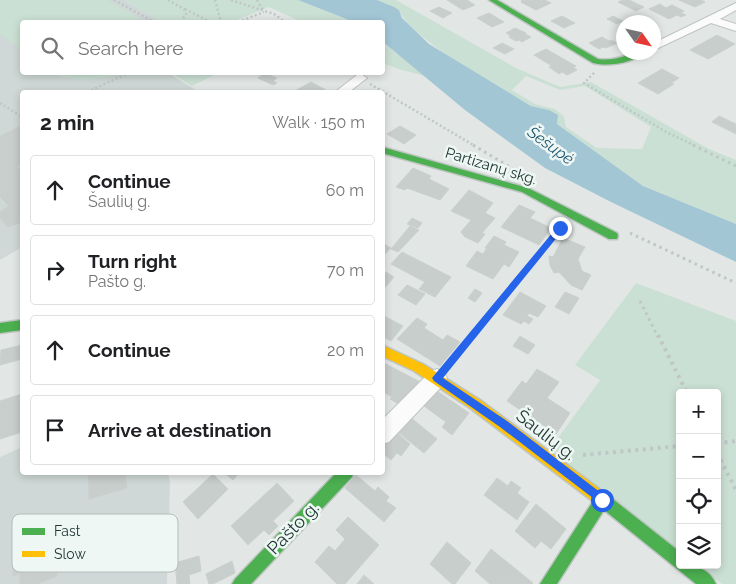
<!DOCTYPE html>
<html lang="en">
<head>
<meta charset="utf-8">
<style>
  body { margin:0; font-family:Raleway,sans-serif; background:#f6f6f6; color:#202124 }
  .controls { position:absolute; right:15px; bottom:15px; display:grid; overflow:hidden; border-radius:5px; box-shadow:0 2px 8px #0003 }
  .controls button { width:45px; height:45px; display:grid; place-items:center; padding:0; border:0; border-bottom:1px solid #e0e0e0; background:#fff; color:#202124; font:25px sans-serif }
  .compass { position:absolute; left:616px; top:15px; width:45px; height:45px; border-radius:50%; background:#fff; box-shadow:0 2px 8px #0003; rotate:124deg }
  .stop { position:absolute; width:15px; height:15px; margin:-11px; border:4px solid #2563eb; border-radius:50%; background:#fff }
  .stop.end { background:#2563eb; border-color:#fff; box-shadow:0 1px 5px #0008 }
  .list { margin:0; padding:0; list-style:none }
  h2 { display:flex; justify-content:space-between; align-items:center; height:65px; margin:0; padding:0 20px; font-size:21px }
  h2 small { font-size:16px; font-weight:400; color:#757577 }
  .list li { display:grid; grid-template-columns:32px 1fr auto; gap:15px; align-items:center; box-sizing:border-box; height:70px; margin:0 10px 10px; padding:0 10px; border:1px solid #e0e0e0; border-radius:5px }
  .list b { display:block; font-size:19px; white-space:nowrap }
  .list p { margin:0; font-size:16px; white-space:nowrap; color:#757577 }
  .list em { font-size:16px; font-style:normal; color:#757577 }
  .icon { flex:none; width:28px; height:28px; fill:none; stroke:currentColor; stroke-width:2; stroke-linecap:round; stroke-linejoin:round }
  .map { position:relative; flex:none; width:736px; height:584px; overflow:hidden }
  .search { position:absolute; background:#fff; box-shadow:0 2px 8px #0003; left:20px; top:20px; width:365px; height:55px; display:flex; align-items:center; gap:12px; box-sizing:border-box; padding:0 18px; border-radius:5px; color:#757577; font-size:19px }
  .panel { position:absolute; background:#fff; box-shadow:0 2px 8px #0003; left:20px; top:90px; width:365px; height:385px; border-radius:5px }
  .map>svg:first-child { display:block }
  .built { fill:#cfd8d6 }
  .green { fill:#cbe0d4; fill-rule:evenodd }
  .water { fill:#a3c6d5 }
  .building { fill:#c8cecc; stroke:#cbd0ce }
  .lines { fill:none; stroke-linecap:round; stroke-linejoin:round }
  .street-casing { stroke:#bfc4c2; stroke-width:2 }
  .fast-casing { stroke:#bec5c3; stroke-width:3 }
  .slow-casing { stroke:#bec5c3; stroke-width:3 }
  .path-far2 { stroke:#bfc7c6; stroke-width:2.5; stroke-dasharray:2 2.5; stroke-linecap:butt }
  .path-far1 { stroke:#bfc7c6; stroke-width:3; stroke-dasharray:2.5 4; stroke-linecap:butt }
  .path { stroke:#bfc7c6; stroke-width:4; stroke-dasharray:3 4.5; stroke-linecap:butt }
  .street { fill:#fbfbfb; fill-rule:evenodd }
  .fast { fill:#4caf50; fill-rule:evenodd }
  .slow { fill:#ffc107; fill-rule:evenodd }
  .route { fill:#2563eb }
  .labels { text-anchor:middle; stroke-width:5; stroke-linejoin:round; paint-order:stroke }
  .street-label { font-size:15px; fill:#213936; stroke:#eff7f4 }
  .water-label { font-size:16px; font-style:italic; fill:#1d5772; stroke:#eff7f4 }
  .near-street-label { font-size:18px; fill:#213936; stroke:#eff7f4 }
  .key { fill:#eff7f4; stroke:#b1bebb; stroke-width:1 }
  .key-label { font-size:14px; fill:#213936 }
</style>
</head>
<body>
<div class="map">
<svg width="736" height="584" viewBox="0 0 736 584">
  <rect width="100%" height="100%" fill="#e2e7e5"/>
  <path class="built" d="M0,0H124L163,22H22V72L168,73L199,92H22V247L0,260Z
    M22,447V472L168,473L170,482L167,584H0V457Z"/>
  <path class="green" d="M0,0H107L146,22H22V50L0,34Z
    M124,0H298L354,22H302L269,7L232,22H163Z
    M377,0H396L516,68L560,87L591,82L709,149L736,160V224L643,186L557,124L549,110L531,106C500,86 412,41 399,10ZM526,76L560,90L585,86L651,127L642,149L597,148L566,127L564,117L555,109L535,104L512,90Z
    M382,42L425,76L398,69L383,63Z
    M53,73V72L125,73C102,79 75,84 53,73Z
    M171,73H218L192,86Z
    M636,283L736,321V584H722L697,565H717V393H680V552L548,452L600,380L575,365Z"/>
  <path class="water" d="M298,0H377L394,7L399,10L402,18L429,44L531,106L549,110L558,115L557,124L643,186L736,224V262L611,202L545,168L465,110L383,42L382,22H354Z"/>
  <path class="building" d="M447,0H467L475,5L463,10Z
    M521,0H545L551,3L536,10L521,2L523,1Z
    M623,0H629L644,7L636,11L618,2Z
    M679,0H701L705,2L695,7Z
    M660,4L666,8L672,5L684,11L681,13L686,15L681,17L677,15L669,19L649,9Z
    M439,7L452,13L443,18L430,11Z
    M489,13L504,22L492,27L477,18Z
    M562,16L575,23L564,28L551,21Z
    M613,16L623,21L617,24L607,19Z
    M515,28L526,33L525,34L531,37L522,42L519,40L516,41L509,37L511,36L506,33Z
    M717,35L735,44L708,59L690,50Z
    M602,37L609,41L611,40L617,43L606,48L603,47L599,49L589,43Z
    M502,43L514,49L505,54L493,48Z
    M546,49L576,66L573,67L577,70L567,75L562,72L559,74L549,67L552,66L534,55Z
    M662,69L679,78L671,83L674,84L658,94L638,83Z
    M264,73L277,78L273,81L277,83L273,85L258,78Z
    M311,82L326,90L321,92H293Z
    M719,116L736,124V134L712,122Z
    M22,125V164L17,167L20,169L22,168V222L8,227L0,218V212L9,206L0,197V136Z
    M400,126L416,135L404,144L387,134Z
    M413,168L431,176L429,179L449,189L440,200L407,188L405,190L396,187Z
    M469,190L493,203L485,213L495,218L482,233L485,234L478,243L465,237L461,232L471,220L451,211Z
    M519,205L535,212L530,218L551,228L539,245L501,227Z
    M412,218L422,223L418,228L407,224Z
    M410,226L419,230L398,252L391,249Z
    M494,236L506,242L504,245L519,252L509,267L504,264L493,279L466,266L477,251L483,254L487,248H485Z
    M563,238L585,247L578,259L582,271L591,275L582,290L571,285L559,272L554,273L550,265L549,256L553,257Z
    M382,243L391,248L382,257Z
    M402,252L451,277L435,297L419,289L425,282L391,264Z
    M386,272L394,277L382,291V277Z
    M407,285L425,294L416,305L398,295Z
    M475,289L482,293L475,302L468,298Z
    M520,292L546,306L538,317L529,313L527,316L533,319L529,324L524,321L521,324L503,315Z
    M565,292L579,298L569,314L555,307Z
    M382,315L403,326L391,341L382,336Z
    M417,318L427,324L424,328L443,340L447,335L460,342L440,366L397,339Z
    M520,336L535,345L528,354L513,346Z
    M22,345V359L0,365L1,350Z
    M382,362L420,382L404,407L390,399L392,397L382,391Z
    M537,369L559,382L547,398L570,413L556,434L507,401L522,381L526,384Z
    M437,391L469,413L452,435L442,427L446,422L424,406Z
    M22,394V432L0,439V401Z
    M411,418L437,439L424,453L398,432Z
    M395,431L410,444L401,456L397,453L391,460L382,452V444Z
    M88,472H125L127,488L89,499Z
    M223,472H240L233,480Z
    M213,474L228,489L198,519L183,502Z
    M356,475L375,491L378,487L389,497L386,501L396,508L384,522L345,488Z
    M497,478L508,486L511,481L521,488L517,493L529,502L517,520L484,495Z
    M277,483L294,501L273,521L278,526L269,535L264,530L248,545L231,526Z
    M536,504L566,529L551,549L541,541L535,548L515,531Z
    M107,513L111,539L56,560L57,576L37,584H20V573L13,576L12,548Z
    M348,517L379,545L345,584H337L315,562L329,546L335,551L345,539L336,530Z
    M447,542L471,563L455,584H452L430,564Z
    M491,549L533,583L532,584H490L475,571Z
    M199,556L201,571L189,575L190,584H177L175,563Z
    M232,561L235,573L213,584H209L206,574Z
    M364,575L374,584H357Z"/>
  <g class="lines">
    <defs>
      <path id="street" d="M736,3V10L720,19L736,24V31L711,23L654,50V43Z
        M361,74L367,78L349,92H335L357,75Z
        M437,369L444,372L447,378L444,384L389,442L382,444V420L430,372Z"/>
      <path id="fast" d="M489,0H497L598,59C616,62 630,52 647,52C631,63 611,67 593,63Z
        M382,147L528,188L617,233L618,236L617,239H609L522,192L382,153Z
        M22,320V330L0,333V323Z
        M337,472H354L352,477L251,584H232L235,579Z
        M602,493L609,496L680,552V565C695,565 709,568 716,584H696L604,510L557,584H540L597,495Z"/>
      <path id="slow" d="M382,345L423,364L480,400L609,496L611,501L609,506L604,508L599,506L470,408L414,371L382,356Z"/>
    </defs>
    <use href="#street" class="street-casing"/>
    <use href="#fast" class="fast-casing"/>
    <use href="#slow" class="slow-casing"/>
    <path class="path-far2" d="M114,0L154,22
      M168,0L184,9L186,14L181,22
      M215,0L221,22
      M231,0L274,14L285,22
      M257,0L263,10
      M185,9L210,22
      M238,22L264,12
      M594,73L584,83L668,133L696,146
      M370,84L475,146
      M87,92L131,72
      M0,103L22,117"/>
    <path class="path-far1" d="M473,145L515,170
      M693,145L736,166
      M630,233L736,283
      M640,301L658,337
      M471,337L560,228"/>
    <path class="path" d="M658,335L687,393
      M449,364L472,335
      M717,443L736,441
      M717,453L736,490
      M583,455L680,446"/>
    <use href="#street" class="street"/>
    <use href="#fast" class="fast"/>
    <use href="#slow" class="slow"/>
  </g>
  <path class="route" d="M560,225L564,228L563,230L443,378L507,421L605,496L607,500L605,504L602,505L500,427L434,381L432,378L558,226Z"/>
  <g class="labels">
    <g class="street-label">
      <text transform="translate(491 166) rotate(17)" y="5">Partizanų skg.</text>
    </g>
    <g class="water-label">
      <text transform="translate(551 145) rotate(36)" y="6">Šešupė</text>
    </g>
    <g class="near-street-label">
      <text transform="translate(546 435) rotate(38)" y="6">Šaulių g.</text>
      <text transform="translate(293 528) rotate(-46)" y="6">Pašto g.</text>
    </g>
  </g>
  <rect x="12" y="514" width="166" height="58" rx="8" class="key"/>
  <rect x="22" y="528" width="23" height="7" fill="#4caf50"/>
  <rect x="22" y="551" width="23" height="6" fill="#ffc107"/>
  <g class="key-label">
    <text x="54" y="536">Fast</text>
    <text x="54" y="559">Slow</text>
  </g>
</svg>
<div class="controls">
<button>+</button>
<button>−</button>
<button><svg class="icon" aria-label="locate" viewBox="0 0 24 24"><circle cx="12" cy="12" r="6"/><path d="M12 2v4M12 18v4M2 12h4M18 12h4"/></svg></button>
<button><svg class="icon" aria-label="layers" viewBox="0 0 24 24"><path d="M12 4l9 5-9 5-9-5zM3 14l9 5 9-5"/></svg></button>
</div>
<svg class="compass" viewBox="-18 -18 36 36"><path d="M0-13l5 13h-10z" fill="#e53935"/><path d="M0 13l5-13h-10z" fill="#757577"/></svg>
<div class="stop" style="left:602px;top:500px"></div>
<div class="stop end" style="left:560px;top:228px"></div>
<div class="search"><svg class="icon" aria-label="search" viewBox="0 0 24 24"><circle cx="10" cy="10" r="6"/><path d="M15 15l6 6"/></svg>Search here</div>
<section class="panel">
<h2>2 min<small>Walk · 150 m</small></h2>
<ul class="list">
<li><svg class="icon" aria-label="ahead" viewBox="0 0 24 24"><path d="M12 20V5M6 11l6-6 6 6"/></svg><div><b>Continue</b><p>Šaulių g.</p></div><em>60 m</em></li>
<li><svg class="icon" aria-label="right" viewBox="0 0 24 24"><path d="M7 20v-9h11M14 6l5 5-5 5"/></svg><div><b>Turn right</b><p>Pašto g.</p></div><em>70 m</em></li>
<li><svg class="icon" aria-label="ahead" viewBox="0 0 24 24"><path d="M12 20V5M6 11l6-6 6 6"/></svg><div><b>Continue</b></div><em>20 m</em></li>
<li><svg class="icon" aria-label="arrive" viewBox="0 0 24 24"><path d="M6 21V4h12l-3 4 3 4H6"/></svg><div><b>Arrive at destination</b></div></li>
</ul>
</section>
</div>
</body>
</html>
